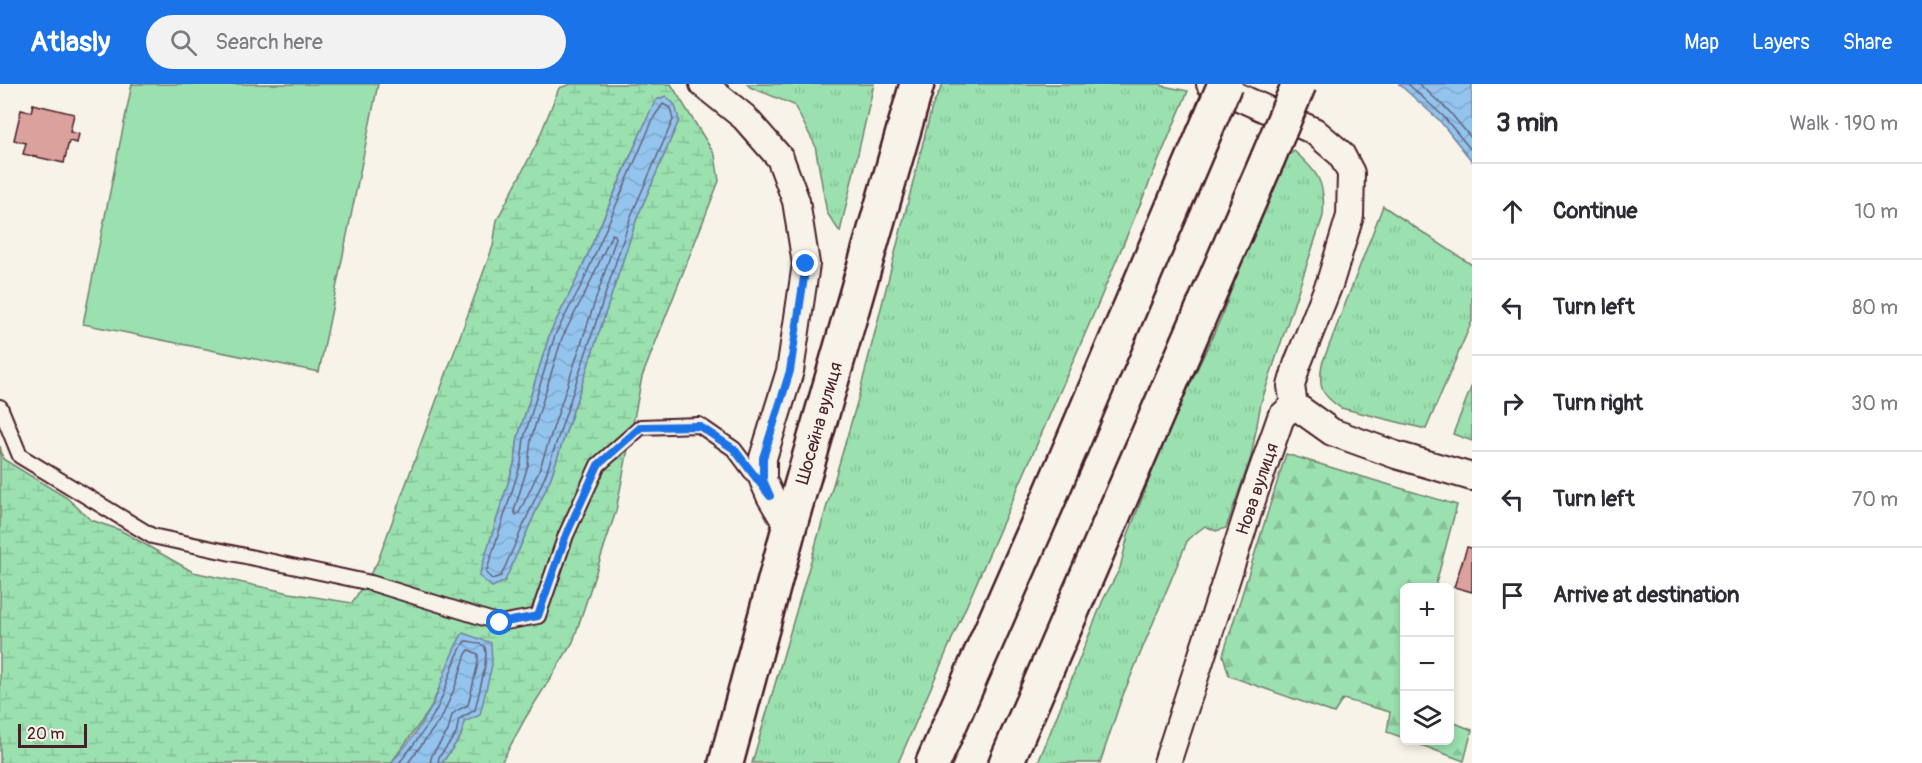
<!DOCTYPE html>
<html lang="en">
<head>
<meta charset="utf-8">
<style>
  body { margin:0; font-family:Pangolin,sans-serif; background:#f2f2f3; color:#2b2b33 }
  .controls { position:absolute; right:18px; bottom:18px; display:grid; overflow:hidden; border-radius:9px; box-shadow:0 3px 9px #0003 }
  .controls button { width:54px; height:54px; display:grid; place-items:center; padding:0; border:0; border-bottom:2px solid #e1e1e2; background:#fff; color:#2b2b33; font:30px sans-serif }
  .scale { position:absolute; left:18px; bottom:15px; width:69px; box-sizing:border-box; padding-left:6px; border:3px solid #4a1f2b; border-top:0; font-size:16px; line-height:21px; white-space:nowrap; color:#4a1f2b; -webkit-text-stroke:4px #f7f3e8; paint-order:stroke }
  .stop { position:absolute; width:18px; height:18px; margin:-14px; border:4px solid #1a73e8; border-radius:50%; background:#fff }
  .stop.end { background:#1a73e8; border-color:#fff; box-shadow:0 2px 6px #0008 }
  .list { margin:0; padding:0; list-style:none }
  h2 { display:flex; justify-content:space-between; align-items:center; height:78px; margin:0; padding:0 24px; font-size:26px }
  h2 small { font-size:20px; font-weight:400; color:#7c7c81 }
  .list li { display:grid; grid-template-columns:39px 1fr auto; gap:18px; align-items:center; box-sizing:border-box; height:96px; padding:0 24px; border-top:2px solid #e1e1e2 }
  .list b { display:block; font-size:22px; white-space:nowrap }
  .list em { font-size:20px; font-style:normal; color:#7c7c81 }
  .icon { flex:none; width:33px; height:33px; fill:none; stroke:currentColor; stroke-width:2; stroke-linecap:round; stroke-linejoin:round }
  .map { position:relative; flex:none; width:1472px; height:679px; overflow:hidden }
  header { display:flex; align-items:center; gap:36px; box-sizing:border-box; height:84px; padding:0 30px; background:#1a73e8; color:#fff }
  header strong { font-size:28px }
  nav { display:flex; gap:33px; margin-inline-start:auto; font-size:21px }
  .search { width:420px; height:54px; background:#f2f2f3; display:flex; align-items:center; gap:15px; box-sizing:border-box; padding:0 21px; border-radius:33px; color:#7c7c81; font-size:22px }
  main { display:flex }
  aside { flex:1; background:#fff }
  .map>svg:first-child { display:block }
  .grass { fill:url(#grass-tufts); stroke:#72806d; stroke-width:1.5 }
  .forest { fill:url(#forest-firs); stroke:#72806d; stroke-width:1.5 }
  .wetland { fill:url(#wetland-marsh); stroke:#72806d; stroke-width:1.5; fill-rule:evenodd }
  .pitch { fill:#9ae1af; stroke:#72806d; stroke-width:1.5 }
  .water { fill:url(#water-waves); stroke:#7582a0; stroke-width:1.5 }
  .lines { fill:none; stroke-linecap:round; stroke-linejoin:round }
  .shore { stroke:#676179; stroke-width:1.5 }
  .building { fill:#dba19c; stroke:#4a1f2b; stroke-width:1.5 }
  .service-casing { stroke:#4a1f2b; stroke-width:18 }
  .minor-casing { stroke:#4a1f2b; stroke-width:30 }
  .secondary-casing { stroke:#4a1f2b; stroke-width:38 }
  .trunk-casing { stroke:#4a1f2b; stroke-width:38 }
  .service { stroke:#f7f3e8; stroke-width:14 }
  .minor { stroke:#f7f3e8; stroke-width:26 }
  .secondary { stroke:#f7f3e8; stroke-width:33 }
  .trunk { stroke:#f7f3e8; stroke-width:33 }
  .trunk-bridge-casing { stroke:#4a1f2b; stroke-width:38; stroke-linecap:butt }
  .trunk-bridge { stroke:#f7f3e8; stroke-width:33 }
  .route { stroke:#1a73e8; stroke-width:8 }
  .labels { text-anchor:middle; stroke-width:4.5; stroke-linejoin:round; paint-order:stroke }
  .street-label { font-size:18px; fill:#4a1f2b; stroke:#f7f3e8 }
</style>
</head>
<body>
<header>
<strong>Atlasly</strong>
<div class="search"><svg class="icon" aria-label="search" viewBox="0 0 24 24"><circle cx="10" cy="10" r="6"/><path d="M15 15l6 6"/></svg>Search here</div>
<nav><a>Map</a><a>Layers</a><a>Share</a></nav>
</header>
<main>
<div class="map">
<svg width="1472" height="679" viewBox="0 0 1472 679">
  <defs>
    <pattern id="grass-tufts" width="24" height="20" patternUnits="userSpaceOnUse" patternTransform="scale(1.5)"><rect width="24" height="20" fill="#9ae1af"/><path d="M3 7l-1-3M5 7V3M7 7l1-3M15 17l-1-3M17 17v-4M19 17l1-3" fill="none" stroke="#86c197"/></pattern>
    <pattern id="forest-firs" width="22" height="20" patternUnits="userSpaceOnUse" patternTransform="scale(1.5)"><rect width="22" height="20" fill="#9ae1af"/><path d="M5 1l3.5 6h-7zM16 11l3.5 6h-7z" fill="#86c197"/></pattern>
    <pattern id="wetland-marsh" width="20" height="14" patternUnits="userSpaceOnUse" patternTransform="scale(1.5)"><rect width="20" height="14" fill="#9ae1af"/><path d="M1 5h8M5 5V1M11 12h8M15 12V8" fill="none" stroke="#86c197"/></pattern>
    <pattern id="water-waves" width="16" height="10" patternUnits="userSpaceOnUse" patternTransform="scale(1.5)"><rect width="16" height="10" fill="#92c4ee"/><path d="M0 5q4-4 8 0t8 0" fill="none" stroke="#7fa8cc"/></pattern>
  </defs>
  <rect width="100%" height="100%" fill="#f7f3e8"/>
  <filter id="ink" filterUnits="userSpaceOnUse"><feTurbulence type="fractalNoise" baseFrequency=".0167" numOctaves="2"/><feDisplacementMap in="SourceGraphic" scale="12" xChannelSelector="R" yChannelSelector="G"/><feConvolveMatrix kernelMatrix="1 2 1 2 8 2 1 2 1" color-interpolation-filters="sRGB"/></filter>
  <g filter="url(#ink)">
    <path class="grass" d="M747,0H874L840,148L827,129L815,61L794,21L750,3Z
      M943,0H1161L1163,2L1188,7L1098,220L898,679H752L858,315L932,23Z
      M1294,67C1318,88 1326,99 1323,132L1261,319L1251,373L1226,444L1216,447L1205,442L1188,455L1121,616L1100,679H1038L1103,516L1120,484L1128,451L1164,357L1220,236L1280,76Z
      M1383,122L1472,181V237L1426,345L1341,324C1321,311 1318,303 1322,280Z
      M1472,301V357L1453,350Z"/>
    <path class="forest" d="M1286,370L1457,421L1435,503L1404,504V612L1403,618L1404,619V654L1387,648L1390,628L1343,615L1334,629L1229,592L1223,571Z
      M1450,637L1472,646L1464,677L1410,657L1450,656Z"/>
    <path class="wetland" d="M571,0H671L715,71L719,97L642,293L616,427L573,558L526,633L501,679H442L461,652L464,638L442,598L429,627L391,679H0V362L3,375L67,414L91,436L120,446L193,488L290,509L352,519L377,479L493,162L497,136L537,59L559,4ZM656,16L679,36L637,134L551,393L517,470L479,492L515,377L518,353L550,249L577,195L632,68Z"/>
    <path class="pitch" d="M132,0H378L319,288L83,240Z"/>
    <path class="water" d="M1399,0H1472V77L1439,36Z
      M666,12L675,21L679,36L637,134L551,393L505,497L492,503L479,492L515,377L518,353L550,249L577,195L649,30L656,16Z
      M463,549L491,559L492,581L480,631L464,638L461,652L442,679H391C405,664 420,644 430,626C443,601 447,573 463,549Z"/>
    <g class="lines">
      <path class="shore" d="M1408,0L1443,32L1472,67
        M1419,0L1448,26L1472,55
        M663,20L670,24L673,36L631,132L546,390L501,492L492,495L486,489L521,379L524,354L555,251L583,198L654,33Z
        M612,150L615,151L616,154L539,387L519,429L516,431L514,427L528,381L531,355L562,254L589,201Z
        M399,679C411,664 425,647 434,630C448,607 450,579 465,557C469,557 480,559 484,562C491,569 477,615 475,626L459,635L456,650L439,673L438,679
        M408,679L442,633L455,603L466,570L469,566L478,570V579L468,621L456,627L452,631L448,647L432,671L430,679"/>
    </g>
    <path class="building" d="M33,20L74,30L70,48L79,50L77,59L69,57L64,79L23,70L26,59L14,56L21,26L31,28Z
      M1467,463L1472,464V508L1454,503Z"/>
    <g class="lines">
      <defs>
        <path id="service" d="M0,323L20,372L152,452L371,499L500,539L538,532L566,451L598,381L641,343L699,341L734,365L761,401"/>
        <path id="minor" d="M703,0L744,33L780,74L796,117L806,180L790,287L763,374V396L770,412L789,444
          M1210,0L1314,47L1341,70L1351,89L1350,132L1330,198L1297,281L1291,302L1294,321
          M1167,679L1255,407L1281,333L1294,321L1332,348L1396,371L1472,393"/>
        <path id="secondary" d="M726,679L789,444L917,0"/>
        <path id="trunk" d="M933,679L1047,419L1203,52
          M1006,679L1268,74"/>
      </defs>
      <use href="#service" class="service-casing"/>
      <use href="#minor" class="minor-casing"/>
      <use href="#secondary" class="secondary-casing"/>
      <use href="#trunk" class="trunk-casing"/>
      <use href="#service" class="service"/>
      <use href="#minor" class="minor"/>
      <use href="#secondary" class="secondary"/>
      <use href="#trunk" class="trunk"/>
      <defs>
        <path id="trunk-bridge" d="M1203,52L1225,0
          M1268,74L1299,0"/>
      </defs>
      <use href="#trunk-bridge" class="trunk-bridge-casing"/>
      <use href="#trunk-bridge" class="trunk-bridge"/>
    </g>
  </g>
  <g class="lines" filter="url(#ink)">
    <path class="route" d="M500,539L538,532L566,451L598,381L641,343L699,342L734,365L770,412L763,396V374L790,287L806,180"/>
  </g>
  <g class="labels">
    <g class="street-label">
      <text transform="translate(819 339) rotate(-74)" y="6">Шосейна вулиця</text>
      <text transform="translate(1257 405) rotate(-71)" y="6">Нова вулиця</text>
    </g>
  </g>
</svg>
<div class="controls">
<button>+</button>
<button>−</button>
<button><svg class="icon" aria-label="layers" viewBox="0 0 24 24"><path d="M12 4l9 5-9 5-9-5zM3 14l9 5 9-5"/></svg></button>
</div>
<div class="scale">20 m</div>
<div class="stop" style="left:500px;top:539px"></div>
<div class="stop end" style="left:806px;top:180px"></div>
</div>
<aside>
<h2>3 min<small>Walk · 190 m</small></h2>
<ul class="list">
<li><svg class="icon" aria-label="ahead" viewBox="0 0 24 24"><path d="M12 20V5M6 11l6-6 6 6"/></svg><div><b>Continue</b></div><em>10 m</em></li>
<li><svg class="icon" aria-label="left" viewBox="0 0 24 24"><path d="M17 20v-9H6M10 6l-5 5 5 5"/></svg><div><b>Turn left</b></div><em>80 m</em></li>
<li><svg class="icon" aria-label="right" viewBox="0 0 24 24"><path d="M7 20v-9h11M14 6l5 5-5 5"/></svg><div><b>Turn right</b></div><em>30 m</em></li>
<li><svg class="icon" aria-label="left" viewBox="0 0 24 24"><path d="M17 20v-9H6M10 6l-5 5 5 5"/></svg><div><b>Turn left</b></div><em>70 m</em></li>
<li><svg class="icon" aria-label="arrive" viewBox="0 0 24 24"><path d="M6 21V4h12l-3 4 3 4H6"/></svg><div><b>Arrive at destination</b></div></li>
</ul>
</aside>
</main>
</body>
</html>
